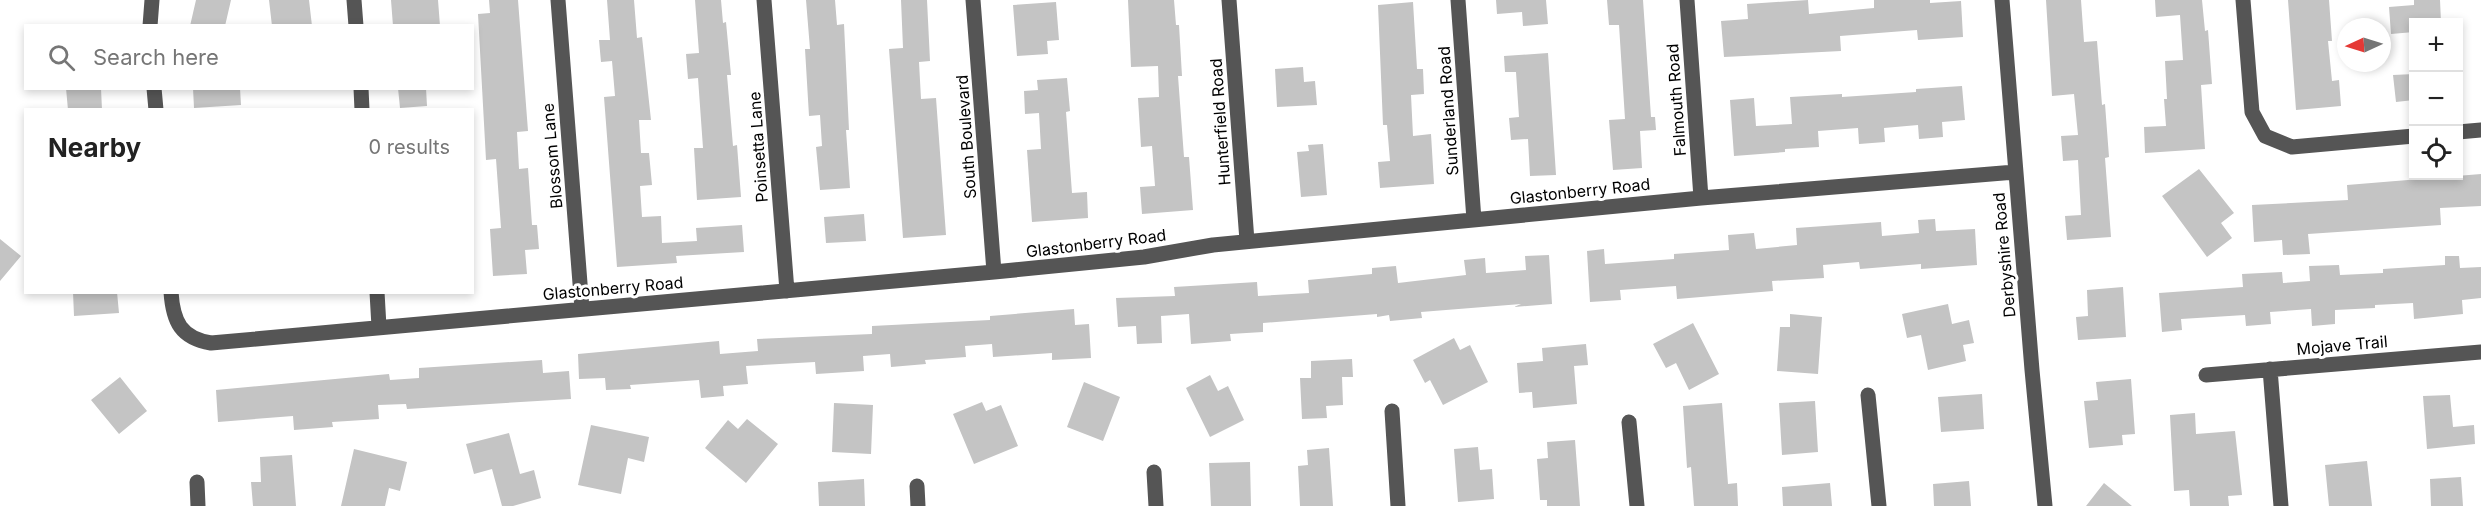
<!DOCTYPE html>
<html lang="en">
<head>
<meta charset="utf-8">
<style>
  body { margin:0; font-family:Inter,sans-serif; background:#f6f6f6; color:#222 }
  .controls { position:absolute; right:18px; top:18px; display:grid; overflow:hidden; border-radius:0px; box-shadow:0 3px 9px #0003 }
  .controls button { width:54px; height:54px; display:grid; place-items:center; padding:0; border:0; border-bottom:2px solid #e0e0e0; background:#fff; color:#222; font:30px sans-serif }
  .compass { position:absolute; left:2337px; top:18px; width:54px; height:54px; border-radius:50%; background:#fff; box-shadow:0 3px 9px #0003; rotate:266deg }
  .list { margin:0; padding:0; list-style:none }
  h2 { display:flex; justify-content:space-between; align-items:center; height:78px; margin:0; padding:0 24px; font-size:26px }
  h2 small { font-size:20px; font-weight:400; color:#767676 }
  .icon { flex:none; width:33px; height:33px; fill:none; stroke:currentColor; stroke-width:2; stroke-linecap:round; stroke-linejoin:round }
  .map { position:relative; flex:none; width:2481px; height:506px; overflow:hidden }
  .search { position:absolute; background:#fff; box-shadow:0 3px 9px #0003; left:24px; top:24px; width:450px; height:66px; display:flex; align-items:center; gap:15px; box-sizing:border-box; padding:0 21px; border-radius:0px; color:#767676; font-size:22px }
  .panel { position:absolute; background:#fff; box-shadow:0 3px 9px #0003; left:24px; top:108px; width:450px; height:186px; border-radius:0px }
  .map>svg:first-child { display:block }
  .building { fill:#c4c4c4 }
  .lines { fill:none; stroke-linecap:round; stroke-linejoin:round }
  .minor { stroke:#555; stroke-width:15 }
  .labels { text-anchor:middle; stroke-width:6; stroke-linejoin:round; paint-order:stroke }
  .street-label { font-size:16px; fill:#000; stroke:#fff }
</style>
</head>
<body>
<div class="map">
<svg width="2481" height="506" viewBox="0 0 2481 506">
  <rect width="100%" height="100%" fill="#fff"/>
  <path class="building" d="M196,0H231L225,26H190Z
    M269,0H309L312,26H272Z
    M391,0H438L440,26H393Z
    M489,0H518L528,131L517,132L519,169L528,168L532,225H537L539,249L525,250L527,274L493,276L490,229L501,228L496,159L486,160L478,14L490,13Z
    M607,0H634L637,38L642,37L651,120H639L641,153H649L652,185L640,186L642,217L661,216L662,243L697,241L696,228L742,225L744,252L676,256L677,263L617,267L604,97L615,96L612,61L601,62L599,40H610Z
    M695,0H721L723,23L726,22L731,75H727L733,146L737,145L741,197L697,200L694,148H703L698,78L688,79L686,54L699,53Z
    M806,0H835L837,25L844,24L849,130H846L850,188L820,190L816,147L822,146L820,115L809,116L805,49H810Z
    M901,0H927L930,61L919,62L921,99L936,98L946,235L903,238L889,49L903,48Z
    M1128,0H1174L1176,25H1179L1182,76H1178L1184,157H1189L1193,210L1142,214L1140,187L1155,186L1152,146L1141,147L1138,98L1159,97L1158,66L1131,67Z
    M1496,0H1546L1548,24L1523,26L1522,12L1497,14Z
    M1607,0H1643L1651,117H1655L1656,130L1640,131L1642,168L1613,170L1609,120L1625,119L1619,25H1609Z
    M1808,0L1809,14L1874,8V0H1930V3L1961,1L1963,37L1918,40L1917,30L1840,36L1841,51L1724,57L1721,21L1748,19L1747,4Z
    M2046,0H2081L2084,42L2097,41L2102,105L2105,104L2109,157L2105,158L2111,237L2067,240L2065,216L2081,215L2078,160L2063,161L2061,136L2078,135L2074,94L2052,96Z
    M2155,0H2202L2205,31L2208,30L2212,84L2201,85L2205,149L2145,153L2144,127L2166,126L2164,99H2167L2165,61L2183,60L2180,15L2156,17Z
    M2288,0H2329L2332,41H2328L2332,81L2339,80L2341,106L2296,110Z
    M2414,0H2440L2441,22H2414V32L2391,34L2389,7L2414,5Z
    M1056,2L1059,40L1047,41L1048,54L1017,56L1013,5Z
    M1413,2L1417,69H1423L1424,94L1411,95L1413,136L1431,134L1434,184L1380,188L1378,162L1390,161L1387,125H1383L1378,5Z
    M1548,53L1556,175L1530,176L1528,139L1511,140L1509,118L1519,117L1516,72H1505L1504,56Z
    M1303,67L1304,82L1315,81L1317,105L1277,107L1275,69Z
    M2414,74V100L2396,102L2393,75Z
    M1067,78L1070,111L1066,112L1072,193L1087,192L1088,218L1032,222L1027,150L1041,149L1039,113L1025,114L1024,91L1038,90L1037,80Z
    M1962,86L1965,120L1942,122L1943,137L1919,139L1918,125L1884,128L1885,142L1859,144L1858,128L1818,131L1819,147L1785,149V152L1734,156L1730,100L1754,98L1756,126L1792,124L1790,97L1842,94V97L1916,92V89Z
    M66,88H101L102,110H68Z
    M193,88H240L241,105L194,108Z
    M398,88H426L427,106L400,108Z
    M1323,144L1327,195L1301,197L1297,152L1309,151L1308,145Z
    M2199,169L2234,213L2221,223L2232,238L2207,257L2162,196Z
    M2481,174V206L2440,208L2441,225L2308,234L2310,254L2283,255L2282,240L2254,242L2252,205L2348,200L2347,185Z
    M864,214L866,241L826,243L824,217Z
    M1935,219L1936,231L1975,229L1977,265L1921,269V264L1860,269L1859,262L1823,265L1824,278L1772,281L1773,291L1677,299L1676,286L1620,290L1621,300L1590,302L1587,251L1604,249L1605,264L1674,259V254L1729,250L1728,235L1754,233L1756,249L1797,245L1796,228L1881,222L1882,236L1919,233L1918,220Z
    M0,239L21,256L0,281Z
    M1549,255L1552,304L1514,307L1521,304L1421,312L1422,318L1390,321L1389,315L1377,317V314L1263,323V332L1230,334L1231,341L1191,344L1189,314L1161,316L1162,343L1137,344L1136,326L1118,327L1116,298L1175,296L1174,287L1257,282L1258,296L1309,293L1308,280L1372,274V268L1396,266L1398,283L1466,275L1464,260L1485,258L1486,273L1526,270L1525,256Z
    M2445,256H2459L2460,268L2481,267V298L2462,300L2463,314L2414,319L2413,303L2375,305V308L2335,310V324L2312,326L2311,309L2270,312L2271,324L2246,326L2245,315L2181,319L2182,330L2162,332L2159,293L2243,287L2242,274L2282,272L2283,283L2310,281L2309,266L2339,265L2340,275L2383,273V269L2445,265Z
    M2123,287L2126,337L2078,340L2076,317L2088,316L2087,290Z
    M73,292H117L119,313L74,316Z
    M1948,304L1952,324L1969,320L1974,343L1963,345L1966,361L1928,370L1921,335L1907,338L1902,314Z
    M1074,309L1075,325L1089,324L1091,358L1052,360V353L993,357L992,344L965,346L966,357L925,360L926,364L891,367L890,354L863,356L864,371L816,374L815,362L746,366L748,384L723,386L724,396L701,398L699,380L630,385L631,389L606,390L605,378L579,379L578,354L719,341L720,354L758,351L757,339L872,334V326L990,320V316Z
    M1790,314L1822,317L1818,374L1777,371L1780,327H1790Z
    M1693,323L1719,374L1689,390L1676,363L1666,368L1653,344Z
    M1454,338L1460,350L1470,345L1488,382L1443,405L1430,380L1425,383L1413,360Z
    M1586,344L1588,365L1574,366L1577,404L1533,408L1532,392L1519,393L1517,363L1543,361L1542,348Z
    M1352,359L1353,377H1342L1343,405L1326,406L1327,418L1302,419L1300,378H1311V361Z
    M542,360L543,373L569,371L571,399L407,409L406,404L378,405L379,419L332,422L333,427L294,430L293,416L218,422L216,390L389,374L390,380L419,378V368Z
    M1210,375L1218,391L1228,386L1244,420L1210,437L1186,388Z
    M120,377L147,411L119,434L91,400Z
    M2131,379L2135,434L2122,435L2123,445L2089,448L2084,401L2098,400L2096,382Z
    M1084,382L1120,397L1103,441L1067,427Z
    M1982,394L1984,429L1941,432L1938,397Z
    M2450,395L2453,427L2474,425L2475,444L2427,449L2423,396Z
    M1815,401L1818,452L1782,455L1779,403Z
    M982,402L986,411L1001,405L1018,446L974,464L953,414Z
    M834,403L873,405L871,454L832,452Z
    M1722,403L1728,484L1737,483L1738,506H1694L1691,467L1687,468L1683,406Z
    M2195,413L2196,434L2235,431L2242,495L2228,496L2229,506H2190L2189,490L2174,491L2170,415Z
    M747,419L778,444L746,483L705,448L728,420L738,429Z
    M591,425L649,437L644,462L628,458L621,494L578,485Z
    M509,433L520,474L534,470L541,498L513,506H502L492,469L474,474L466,444Z
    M1575,440L1580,506H1547V500H1540L1537,459L1548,458L1547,442Z
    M1478,447L1480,470L1492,469L1494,499L1458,502L1454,449Z
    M1329,448L1333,506H1300L1298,466L1308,465L1307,450Z
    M354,449L407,462L400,491L389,488L385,506H341Z
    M292,455L296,506H253L251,482H261L260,457Z
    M2367,461L2372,506H2329L2325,465Z
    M1250,462L1251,506H1211L1209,463Z
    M2461,477L2463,506H2431L2430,479Z
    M864,479L865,506H819L818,482Z
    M1969,481L1971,506H1934L1933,484Z
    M1830,483L1832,506H1783L1782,487Z
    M2104,483L2132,506H2086Z"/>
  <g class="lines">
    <path class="minor" d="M354,0L356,26
      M558,0L582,309
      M764,0L787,291
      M973,0L994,272
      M1229,0L1247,241
      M1458,0L1474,220
      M1687,0L1701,198
      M2002,0L2032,370L2045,506
      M2243,0L2252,112L2265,136L2292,147L2414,136
      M150,26L152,0
      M154,88L156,110
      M361,88L362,110
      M2458,132L2481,130
      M171,292C173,322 181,338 211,343L994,272L1144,257L1213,245L1701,198L2015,172
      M377,292L379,327
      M2270,369L2281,506
      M2206,375L2481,352
      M1868,395L1879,506
      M1392,411L1398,506
      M1629,422L1637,506
      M1154,472L1156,506
      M197,482L198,506
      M917,486L918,506"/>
  </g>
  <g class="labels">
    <g class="street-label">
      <text transform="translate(1676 100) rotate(-94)" y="6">Falmouth Road</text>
      <text transform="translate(1448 111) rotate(-94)" y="6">Sunderland Road</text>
      <text transform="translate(1220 122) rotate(-94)" y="6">Hunterfield Road</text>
      <text transform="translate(966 137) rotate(-94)" y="6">South Boulevard</text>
      <text transform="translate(758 147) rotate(-94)" y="6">Poinsetta Lane</text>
      <text transform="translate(552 156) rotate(-95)" y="6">Blossom Lane</text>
      <text transform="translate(1580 191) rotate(-6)" y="6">Glastonberry Road</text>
      <text transform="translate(1096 243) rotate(-7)" y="6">Glastonberry Road</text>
      <text transform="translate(2004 255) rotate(-95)" y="6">Derbyshire Road</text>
      <text transform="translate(613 288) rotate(-5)" y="6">Glastonberry Road</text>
      <text transform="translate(2342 345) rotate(-5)" y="6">Mojave Trail</text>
    </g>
  </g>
</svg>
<div class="controls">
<button>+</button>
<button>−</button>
<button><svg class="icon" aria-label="locate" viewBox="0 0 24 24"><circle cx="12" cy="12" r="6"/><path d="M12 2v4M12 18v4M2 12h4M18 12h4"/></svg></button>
</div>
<svg class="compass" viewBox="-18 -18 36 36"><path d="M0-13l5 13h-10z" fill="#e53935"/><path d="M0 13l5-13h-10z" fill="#767676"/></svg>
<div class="search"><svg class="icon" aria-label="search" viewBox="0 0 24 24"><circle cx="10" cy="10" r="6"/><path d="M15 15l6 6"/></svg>Search here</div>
<section class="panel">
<h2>Nearby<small>0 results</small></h2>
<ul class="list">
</ul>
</section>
</div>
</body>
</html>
